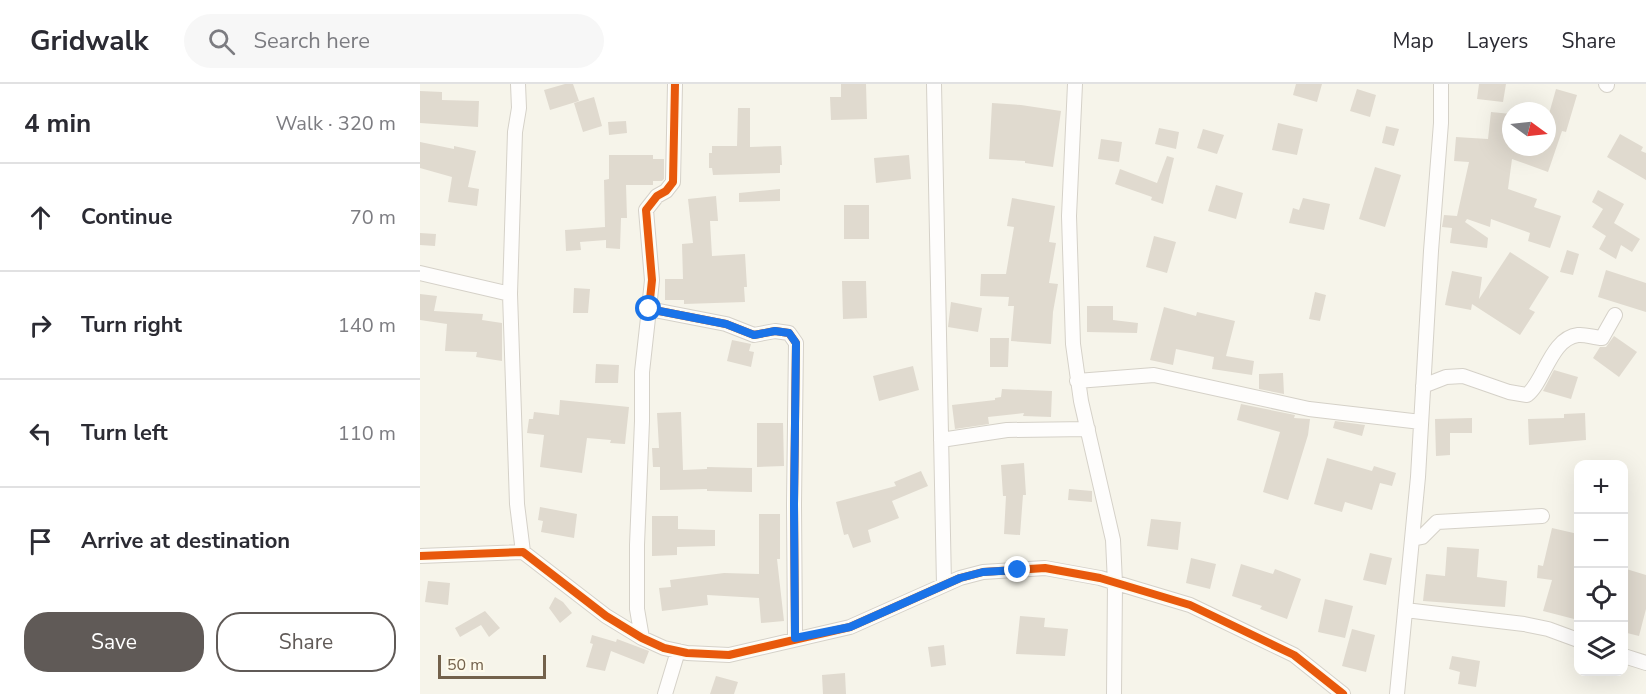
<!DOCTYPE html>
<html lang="en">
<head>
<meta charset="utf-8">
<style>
  body { margin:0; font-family:"Nunito Sans",sans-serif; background:#f7f7f7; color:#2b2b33 }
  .controls { position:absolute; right:18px; bottom:18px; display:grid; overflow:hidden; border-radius:12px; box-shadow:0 6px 24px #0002 }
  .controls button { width:54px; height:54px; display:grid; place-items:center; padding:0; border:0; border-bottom:2px solid #e1e1e2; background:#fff; color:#2b2b33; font:30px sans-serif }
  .compass { position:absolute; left:1082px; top:18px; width:54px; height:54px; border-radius:50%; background:#fff; box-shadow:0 6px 24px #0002; rotate:105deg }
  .scale { position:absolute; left:18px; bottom:15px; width:108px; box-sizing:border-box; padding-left:6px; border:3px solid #73614b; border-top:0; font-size:16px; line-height:21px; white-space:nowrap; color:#73614b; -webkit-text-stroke:4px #fefaeb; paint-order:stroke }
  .stop { position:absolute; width:18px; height:18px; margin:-14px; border:4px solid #1a73e8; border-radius:50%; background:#fff }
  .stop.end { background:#1a73e8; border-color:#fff; box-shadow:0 2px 6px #0008 }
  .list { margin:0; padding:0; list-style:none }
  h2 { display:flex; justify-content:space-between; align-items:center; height:78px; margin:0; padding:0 24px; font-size:26px }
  h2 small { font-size:20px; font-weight:400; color:#7c7c81 }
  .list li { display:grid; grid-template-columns:39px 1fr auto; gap:18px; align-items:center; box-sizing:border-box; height:108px; padding:0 24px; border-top:2px solid #e1e1e2 }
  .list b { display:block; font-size:22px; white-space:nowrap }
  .list em { font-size:20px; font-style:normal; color:#7c7c81 }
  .actions { display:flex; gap:12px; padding:18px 24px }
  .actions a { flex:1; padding:14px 0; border:2px solid #605a57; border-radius:24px; text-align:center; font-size:21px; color:#605a57 }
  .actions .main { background:#605a57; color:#fff }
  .icon { flex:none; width:33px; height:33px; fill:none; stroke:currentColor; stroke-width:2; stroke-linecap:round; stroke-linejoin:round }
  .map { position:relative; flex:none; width:1226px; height:610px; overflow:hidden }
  header { display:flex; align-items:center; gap:36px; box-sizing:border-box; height:84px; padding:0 30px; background:#fff; border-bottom:2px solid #e1e1e2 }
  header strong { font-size:28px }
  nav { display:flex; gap:33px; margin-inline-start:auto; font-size:21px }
  .search { width:420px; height:54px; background:#f7f7f7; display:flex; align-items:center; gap:15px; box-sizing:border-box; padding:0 21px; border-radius:33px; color:#7c7c81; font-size:22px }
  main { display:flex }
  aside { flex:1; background:#fff }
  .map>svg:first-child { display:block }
  .building { fill:#e0dacf }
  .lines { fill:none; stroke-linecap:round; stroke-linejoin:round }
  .street-casing { stroke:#d5d1c8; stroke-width:16 }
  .street { stroke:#fefdfc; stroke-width:14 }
  .cycleway-casing { stroke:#fefaeb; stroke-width:11 }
  .cycleway { stroke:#e8590c; stroke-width:8 }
  .route { stroke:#1a73e8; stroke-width:8 }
</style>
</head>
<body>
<header>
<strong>Gridwalk</strong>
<div class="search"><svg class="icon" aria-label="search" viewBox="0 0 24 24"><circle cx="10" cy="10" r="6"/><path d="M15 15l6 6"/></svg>Search here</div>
<nav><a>Map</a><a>Layers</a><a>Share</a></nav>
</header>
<main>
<aside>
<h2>4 min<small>Walk · 320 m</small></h2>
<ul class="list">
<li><svg class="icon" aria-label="ahead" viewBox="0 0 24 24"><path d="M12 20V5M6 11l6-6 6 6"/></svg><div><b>Continue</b></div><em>70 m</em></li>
<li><svg class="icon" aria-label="right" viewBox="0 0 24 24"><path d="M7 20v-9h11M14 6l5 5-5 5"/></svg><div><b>Turn right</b></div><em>140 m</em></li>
<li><svg class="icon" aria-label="left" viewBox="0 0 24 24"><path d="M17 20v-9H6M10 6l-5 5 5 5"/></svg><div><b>Turn left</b></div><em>110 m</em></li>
<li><svg class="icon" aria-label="arrive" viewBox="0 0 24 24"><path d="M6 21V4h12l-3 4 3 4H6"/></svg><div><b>Arrive at destination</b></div></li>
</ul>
<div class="actions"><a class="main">Save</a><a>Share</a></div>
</aside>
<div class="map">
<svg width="1226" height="610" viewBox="0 0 1226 610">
  <rect width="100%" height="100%" fill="#f6f4ea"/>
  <path class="building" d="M145,0H153L159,17L130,26L124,6Z
    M421,0H446L447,35L411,36L410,13H421Z
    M876,0H902L897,18L873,11Z
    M1059,0H1086L1083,18L1057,15Z
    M937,5L956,11L950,33L930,27Z
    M1136,5L1157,11L1146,48L1142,47L1128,88L1092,75L1088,105L1117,115L1114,123L1141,132L1130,164L1108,157L1110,149L1071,135L1070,143L1047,135L1045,138L1068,154L1067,164L1030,159L1032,144L1022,143L1024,131L1037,132L1049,78L1034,77L1036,53L1068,55L1071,28L1091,30V63H1127V37Z
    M0,7L22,8V16L59,17L58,43L0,39Z
    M174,13L182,42L163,48L154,19Z
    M572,19L601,21L641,27L633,83L605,79V77L569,75Z
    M318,24H330V63L361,62L362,81H360V89L293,91L292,84H289V69H292V62H317Z
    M206,37L207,49L189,51L188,38Z
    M858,39L883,45L877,71L852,66Z
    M966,42L979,45L974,62L962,59Z
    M739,44L759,48L756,65L735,60Z
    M783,45L804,51L797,70L777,64Z
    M1200,50L1223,63L1221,67L1226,69V96L1187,73Z
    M681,55L702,58L699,78L678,75Z
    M0,58L34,65V62L56,67L48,103L59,105L57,122L28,118L32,93L0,84Z
    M189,71H233V75H244V95L242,97H233V101H206L207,134H201L200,165L186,164V156L160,158L161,166L146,167L145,146L185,143L184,96L189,95Z
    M489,71L491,95L456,99L454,74Z
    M747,72L754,74L743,120L731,116L732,113L695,100L700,85L737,99Z
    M955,83L981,91L965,143L939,135Z
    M796,101L823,109L816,135L788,127Z
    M360,105V117L319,118V109Z
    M1178,106L1204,120L1194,139L1220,155L1212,168L1201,161L1196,175L1179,165L1186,152L1172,143L1183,125L1172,118Z
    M296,112L298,137H290L292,172L325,170L327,203H324L325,218L264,220V216H245V195H263L262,160L273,159L268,115Z
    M592,114L635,122L629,158L636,159L629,199L638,200L633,228L631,260L591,257L594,222H588L589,213L560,212L561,190H586L594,143L587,142Z
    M883,114L910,120L904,146L869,139L873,124L879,126Z
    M424,121H449V155H424Z
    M0,149L16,150L15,162L0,161Z
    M734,152L756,158L747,189L726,183Z
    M1147,166L1159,170L1153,191L1140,188Z
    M1090,168L1129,193L1109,225L1115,228L1100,251L1052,220L1051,226L1025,221L1032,187L1062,193L1059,215Z
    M1186,186L1226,199V228L1178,213Z
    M422,197H446L447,234L423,235Z
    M154,204L170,205L168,229H153Z
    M895,208L906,211L900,237L889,235Z
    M0,210L17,212L14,227L63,230L62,236L82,239V277L56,273L57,268L25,267L27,240L0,236Z
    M531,218L562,224L558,248L528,243Z
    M667,222H693V236L718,239L717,249L667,248Z
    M744,223L776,232L777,228L815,237L806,272L834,277L832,291L792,285L794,273L756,265L753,281L730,276Z
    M1194,252L1217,268L1199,293L1173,274L1180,263H1186Z
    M570,254H589L588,283H570Z
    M312,256L331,260L329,267L334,268L331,283L307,277Z
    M176,280L199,281L198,299H175Z
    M493,282L499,306L459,317L453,292Z
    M1134,286L1158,293L1151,315L1123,307Z
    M863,289L864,310L839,305V290Z
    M582,305L632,307L631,333L603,332L604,329L568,333L569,340L535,345L532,321L575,316V314L581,313Z
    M140,316L209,323L205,360L190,359L191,356L167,354L162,389L120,383L124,351L107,349L109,335H113L114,328L139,331Z
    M821,320L875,331L874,334L890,335L888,351L868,416L843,408L860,348L817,336Z
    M261,328L263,386L287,385V383L332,384V408L287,407V405L240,406V383H233L232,364H239L237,329Z
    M1165,329L1166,356L1109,361L1108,335L1144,334V330Z
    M1052,334V349H1030V371L1016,372L1015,335Z
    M915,337L945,341L942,352L913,344Z
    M337,339H363L364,382L337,383Z
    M907,374L952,387L954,382L976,389L972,402L960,399L952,426L925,418L922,428L894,420Z
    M604,379L606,411H603L600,451L584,450L586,412H583L581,381Z
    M501,387L508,402L472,417L479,434L448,446L451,458L433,464L428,450L424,451L416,418L476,402L474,398Z
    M649,405L672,407V418L648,416Z
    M120,423L157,430L154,454L121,448L123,437L118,436Z
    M339,430H360V475H357L364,537L341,539L339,514L287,511L288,521L242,527L239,504L251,503L250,496L304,489L339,490Z
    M232,432H258V445L295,446V462L257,463V471L232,472Z
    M731,435L761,438L758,466L727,462Z
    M1132,444L1158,450V536L1123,527L1132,496L1117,494L1118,481L1123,482Z
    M1027,463L1059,465L1057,493L1087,497L1085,523L1003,517L1006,490L1025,492Z
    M950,469L972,474L966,501L943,496Z
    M771,474L796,480L790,505L766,499Z
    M821,480L853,490L855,485L881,495L867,535L840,525L842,522L812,512Z
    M1203,484L1226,491V525L1219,552L1203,548Z
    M8,497L30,499L28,521L5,518Z
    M135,513L143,518L152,529L140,539L129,524Z
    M905,515L933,522L925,554L898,548Z
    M65,527L80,544L69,553L61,541L40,553L35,544Z
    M600,532L625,534L624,543L648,545L645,572L596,570Z
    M932,545L955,551L946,588L922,582Z
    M172,551L196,558L197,555L229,567L224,580L191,567L185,587L166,583L173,560L170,559Z
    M524,561L526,581L511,583L508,563Z
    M1032,572L1060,577L1056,603L1038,600L1040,588L1029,585Z
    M425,589L426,610H403L402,591Z
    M296,592L318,598L314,610H290Z"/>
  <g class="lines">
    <defs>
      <path id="street" d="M255,0L253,98L246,107L237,112L226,126L232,196L229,225L306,240L334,251L355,247L369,249L376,259L374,420L375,554
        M514,0L524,501
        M655,0L649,132L653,260L661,317L693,456L695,499L694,610
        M1186,0L1187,1
        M0,189L90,210L97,420L103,468
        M90,210L95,48L99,24L98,0
        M657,297L734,291L889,325L1001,338
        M1003,302L1026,293L1043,292L1089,308L1107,311C1124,298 1131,254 1158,251C1166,250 1174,254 1182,254L1195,231
        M521,356L587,346L668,345
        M992,455L1002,453L1017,438L1122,432
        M0,472L103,468L186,532L222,554L244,564L267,569L309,571L430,543L540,494L563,488L625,484L680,494L770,521L874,571L923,610
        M985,526L1104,540L1128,545L1158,556
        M222,554L217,525V461L222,337V288L229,225
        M1204,572L1226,579
        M245,610L258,567
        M977,610L998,393L1011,167L1021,39V0"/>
    </defs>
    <use href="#street" class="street-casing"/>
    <use href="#street" class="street"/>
    <defs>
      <path id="cycleway" d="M255,0L253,98L246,107L237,112L226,126L232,196L229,225L306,240L334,251L355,247L369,249L376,259L374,420L375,554
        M0,472L103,468L186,532L222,554L244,564L267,569L309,571L430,543L540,494L563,488L625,484L680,494L770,521L874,571L923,610"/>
    </defs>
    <use href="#cycleway" class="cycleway-casing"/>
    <use href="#cycleway" class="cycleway"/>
  </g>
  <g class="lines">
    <path class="route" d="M229,225L306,240L334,251L355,247L369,249L376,259L374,420L375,554L430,543L540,494L563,488L598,486"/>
  </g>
</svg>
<div class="controls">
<button>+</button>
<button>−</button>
<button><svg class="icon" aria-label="locate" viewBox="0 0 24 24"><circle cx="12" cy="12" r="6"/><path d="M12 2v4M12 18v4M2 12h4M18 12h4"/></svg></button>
<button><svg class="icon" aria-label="layers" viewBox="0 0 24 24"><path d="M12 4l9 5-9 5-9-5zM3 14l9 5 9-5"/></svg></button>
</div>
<svg class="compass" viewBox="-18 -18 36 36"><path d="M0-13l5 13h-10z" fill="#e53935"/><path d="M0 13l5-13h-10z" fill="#7c7c81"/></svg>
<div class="scale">50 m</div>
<div class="stop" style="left:229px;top:225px"></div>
<div class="stop end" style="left:598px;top:486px"></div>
</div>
</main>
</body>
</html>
